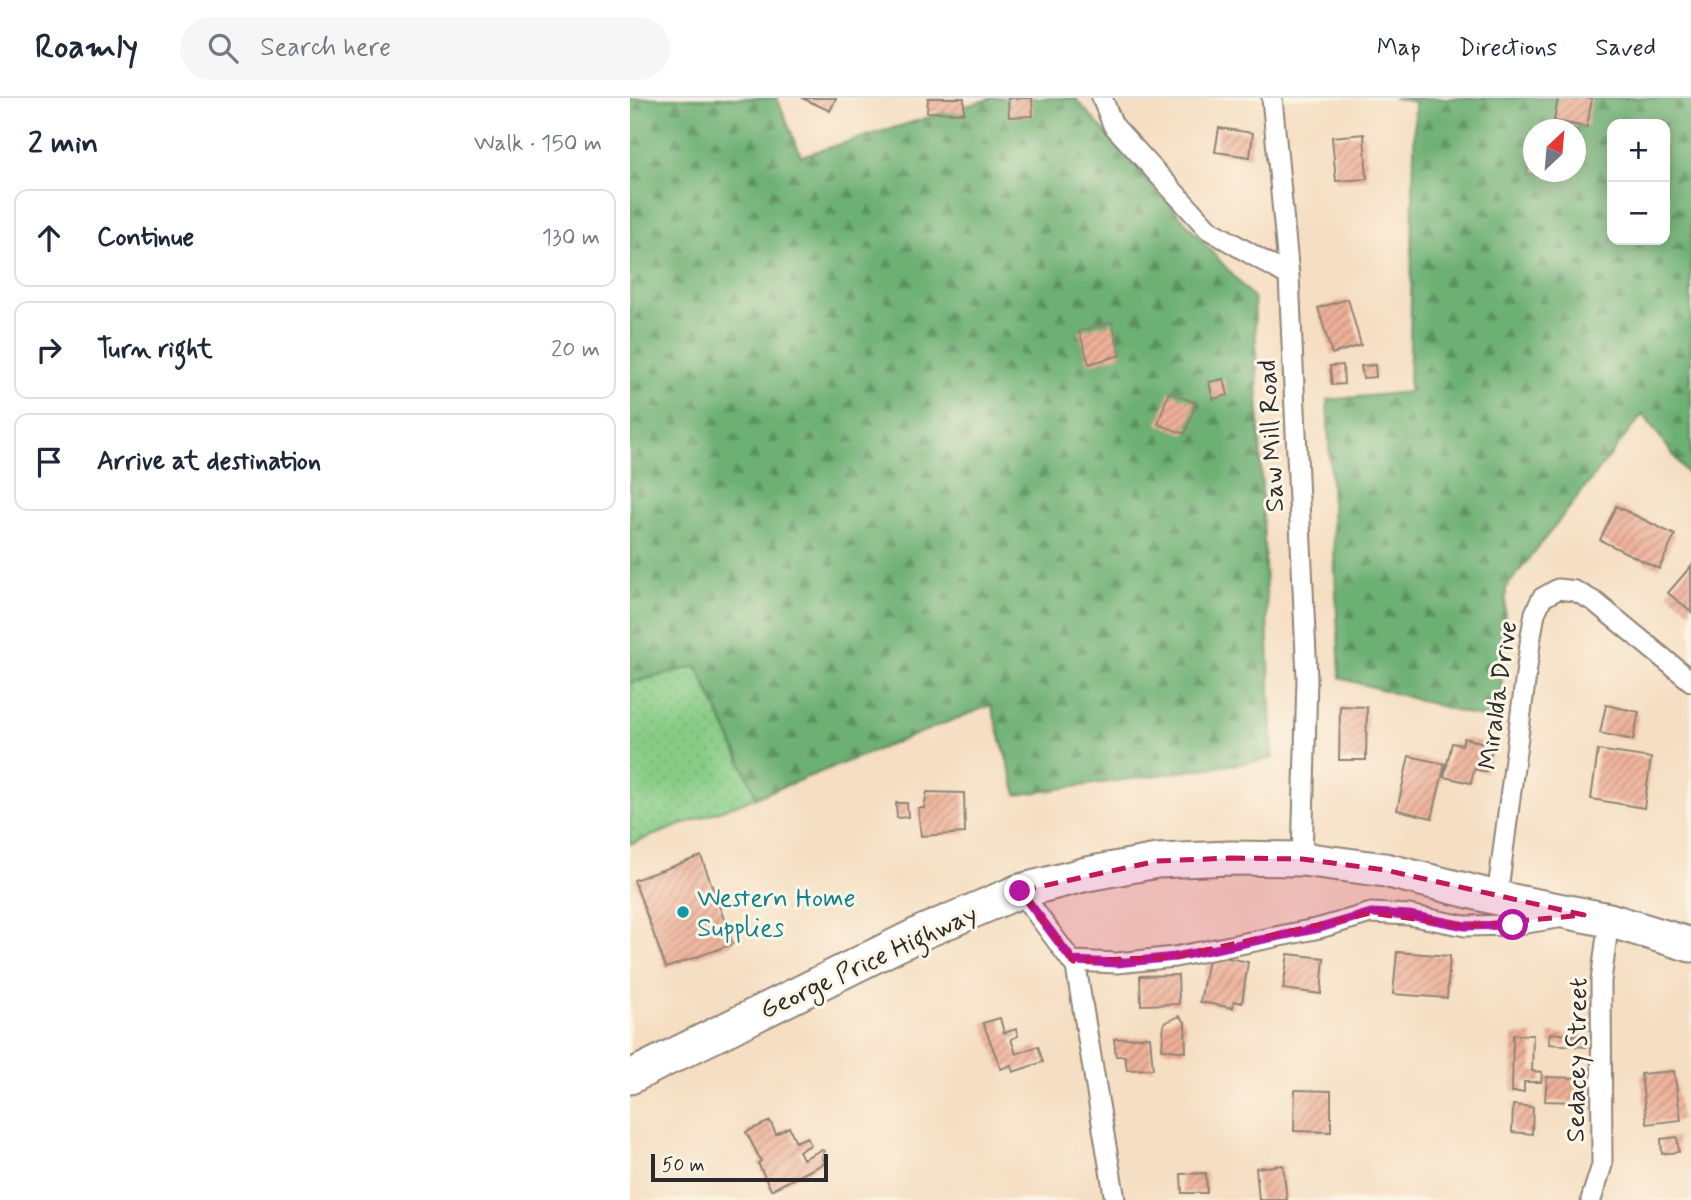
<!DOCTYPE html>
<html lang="en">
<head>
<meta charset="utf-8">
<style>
  body { margin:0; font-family:Mynerve,sans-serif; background:#f6f6f7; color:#1f2937 }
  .controls { position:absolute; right:21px; top:21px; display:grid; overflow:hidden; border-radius:14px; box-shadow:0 4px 18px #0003 }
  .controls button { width:63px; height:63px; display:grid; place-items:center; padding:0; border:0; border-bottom:2px solid #e0e1e3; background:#fff; color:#1f2937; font:35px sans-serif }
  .compass { position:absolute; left:893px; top:21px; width:63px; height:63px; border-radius:50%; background:#fff; box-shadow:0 4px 18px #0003; rotate:26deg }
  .scale { position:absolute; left:21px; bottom:18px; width:177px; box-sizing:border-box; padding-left:7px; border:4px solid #2b2b2b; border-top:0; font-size:19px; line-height:24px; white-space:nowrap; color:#2b2b2b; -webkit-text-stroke:5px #fcf5e5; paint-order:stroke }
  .stop { position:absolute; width:21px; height:21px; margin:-16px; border:5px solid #b5179e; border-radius:50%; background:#fff }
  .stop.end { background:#b5179e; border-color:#fff; box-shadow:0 2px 7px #0008 }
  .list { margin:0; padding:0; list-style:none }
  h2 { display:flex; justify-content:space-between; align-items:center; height:91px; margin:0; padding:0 28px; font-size:30px }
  h2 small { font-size:23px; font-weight:400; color:#747a83 }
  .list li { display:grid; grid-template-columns:46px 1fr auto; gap:21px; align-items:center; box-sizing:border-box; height:98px; margin:0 14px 14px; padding:0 14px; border:2px solid #e0e1e3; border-radius:14px }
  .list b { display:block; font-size:26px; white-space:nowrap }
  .list em { font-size:23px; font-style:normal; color:#747a83 }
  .icon { flex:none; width:38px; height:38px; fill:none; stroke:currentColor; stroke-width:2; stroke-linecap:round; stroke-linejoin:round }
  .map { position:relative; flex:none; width:1061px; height:1102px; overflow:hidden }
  header { display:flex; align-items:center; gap:42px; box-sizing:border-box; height:98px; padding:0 35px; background:#fff; border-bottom:2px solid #e0e1e3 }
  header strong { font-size:33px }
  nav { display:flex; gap:38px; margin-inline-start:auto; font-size:24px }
  .search { width:490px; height:63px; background:#f6f6f7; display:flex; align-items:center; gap:18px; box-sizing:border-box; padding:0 24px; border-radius:38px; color:#747a83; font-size:26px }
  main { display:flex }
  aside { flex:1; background:#fff }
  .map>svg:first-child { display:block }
  .grass { fill:url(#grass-dots); stroke:#597c58; stroke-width:2 }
  .forest { fill:url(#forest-firs); stroke:#4c6e4f; stroke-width:2; fill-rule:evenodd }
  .building { fill:url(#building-hatch) }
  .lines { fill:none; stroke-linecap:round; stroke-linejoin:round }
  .minor-casing { stroke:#908476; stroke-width:23 }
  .trunk-casing { stroke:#908476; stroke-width:37 }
  .minor { stroke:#fff; stroke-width:19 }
  .trunk { stroke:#fff; stroke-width:33 }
  .route { stroke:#b5179e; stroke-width:9 }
  .marked { fill:#c2185b; fill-opacity:0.2; stroke:#c2185b; stroke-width:5; stroke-dasharray:14 9; stroke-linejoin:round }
  .culture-dot { fill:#0f9aa8; stroke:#fcf5e5; stroke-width:2.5 }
  .labels { text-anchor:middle; stroke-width:6; stroke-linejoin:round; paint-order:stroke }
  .street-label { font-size:26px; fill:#2b2b2b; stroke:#fcf5e5 }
  .culture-label { font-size:26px; fill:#0d838f; stroke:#fcf5e5; text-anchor:start }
</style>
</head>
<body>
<header>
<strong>Roamly</strong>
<div class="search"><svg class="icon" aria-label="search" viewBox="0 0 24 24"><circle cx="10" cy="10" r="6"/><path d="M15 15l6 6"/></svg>Search here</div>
<nav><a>Map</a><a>Directions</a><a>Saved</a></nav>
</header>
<main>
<aside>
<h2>2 min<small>Walk · 150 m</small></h2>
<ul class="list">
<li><svg class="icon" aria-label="ahead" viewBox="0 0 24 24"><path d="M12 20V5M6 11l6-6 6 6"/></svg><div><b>Continue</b></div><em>130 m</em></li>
<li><svg class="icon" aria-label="right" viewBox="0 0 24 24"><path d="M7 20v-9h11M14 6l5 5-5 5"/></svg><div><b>Turn right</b></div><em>20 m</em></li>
<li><svg class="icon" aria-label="arrive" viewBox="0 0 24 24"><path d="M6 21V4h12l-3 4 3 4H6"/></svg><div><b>Arrive at destination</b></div></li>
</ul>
</aside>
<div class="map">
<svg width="1061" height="1102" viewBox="0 0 1061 1102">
  <defs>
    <pattern id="grass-dots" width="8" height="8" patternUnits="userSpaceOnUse" patternTransform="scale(1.75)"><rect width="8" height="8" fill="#87cc86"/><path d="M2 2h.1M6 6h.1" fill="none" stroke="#75af74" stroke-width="1.8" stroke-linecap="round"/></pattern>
    <pattern id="forest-firs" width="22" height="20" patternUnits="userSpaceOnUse" patternTransform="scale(1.75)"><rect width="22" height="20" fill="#6db073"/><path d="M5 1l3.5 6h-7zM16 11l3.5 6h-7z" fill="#5a8f5f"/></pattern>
    <pattern id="building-hatch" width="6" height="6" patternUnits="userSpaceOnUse" patternTransform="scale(1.75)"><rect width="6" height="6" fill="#eeb098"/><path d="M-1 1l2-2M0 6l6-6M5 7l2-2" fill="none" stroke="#c18f7c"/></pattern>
  </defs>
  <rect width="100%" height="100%" fill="#fcf5e5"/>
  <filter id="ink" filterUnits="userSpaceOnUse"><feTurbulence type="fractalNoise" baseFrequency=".0143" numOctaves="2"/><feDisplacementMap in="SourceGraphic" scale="14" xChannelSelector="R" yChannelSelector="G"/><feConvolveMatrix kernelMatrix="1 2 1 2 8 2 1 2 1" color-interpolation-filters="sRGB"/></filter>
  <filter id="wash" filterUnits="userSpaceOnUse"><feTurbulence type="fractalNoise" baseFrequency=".00686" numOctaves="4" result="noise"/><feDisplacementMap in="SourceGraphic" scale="28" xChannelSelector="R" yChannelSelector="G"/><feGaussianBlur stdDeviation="1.57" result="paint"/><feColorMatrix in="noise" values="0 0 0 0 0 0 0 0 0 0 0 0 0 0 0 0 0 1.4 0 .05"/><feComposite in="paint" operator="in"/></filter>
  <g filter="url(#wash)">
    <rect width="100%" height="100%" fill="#f5dec2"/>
    <path class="grass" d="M67,568L127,699L0,746V585Z"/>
    <path class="forest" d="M0,0H147L171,58L362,0H445L624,201L643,661L387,697L361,607L127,699L67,568L0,585Z
      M763,0H1061V381L1013,316L876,490L870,625L710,580L697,302L779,294L785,4ZM982,26H1035V142H982ZM904,32H946V74H904Z"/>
    <g id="blocks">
      <path class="building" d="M172,0H206L200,13Z
        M298,0H334V15L297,14Z
        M378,0H402L403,18L379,19Z
        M928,0H962L957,29L924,23Z
        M589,30L623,35L620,59L585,54Z
        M734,36L737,81L706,83L702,39Z
        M718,201L731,247L702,256L688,210Z
        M482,224L491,257L459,266L449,233Z
        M713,267L714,286L702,287L700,268Z
        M745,267L746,279L733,280L731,268Z
        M594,281L598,297L583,301L579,284Z
        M539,294L566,305L555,336L528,326Z
        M986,408L1045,437L1029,471L970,442Z
        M1061,468V514L1038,495Z
        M976,607L1009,614L1003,642L970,635Z
        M710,608L737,609L736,662H709Z
        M834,640L863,647L856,674L844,671L841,685L814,679L822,645L832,647Z
        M968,652L1021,660L1014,710L961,701Z
        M779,658L815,666L802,720L767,712Z
        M297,694L334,695L335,735L291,738L288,710H294Z
        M266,705H277L278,719L267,720Z
        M71,758L103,846L36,870L4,782Z
        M767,854L820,858L817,900L763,896Z
        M579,856L618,864L612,905L604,903L603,910L570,904Z
        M658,856L694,860L691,896L653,891Z
        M548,877L549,906L511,907L510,878Z
        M549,918L555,924L556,954L532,951L534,925Z
        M370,920L374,935L386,931L388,938L381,941L386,956L408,948L413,964L383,974L381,967L371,971L353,925Z
        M920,935L953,938L956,949L919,946Z
        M883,937H903L902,973L912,974L911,984H894V994H882Z
        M520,939L523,971L497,972L495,958H486L484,941Z
        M1044,973L1051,1022L1017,1026L1011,976Z
        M917,979L949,980L947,1004L915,1003Z
        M665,992L701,993V1034L664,1033Z
        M883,1007L903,1009L902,1036L882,1034Z
        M140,1023L146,1036L159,1029L166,1044L177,1039L181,1047L169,1053L173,1061L191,1052L194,1053L192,1059L195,1065L141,1092L128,1065L131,1063L116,1034Z
        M1047,1039L1049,1054L1032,1056L1031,1041Z
        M653,1067L657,1102H629L626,1070Z
        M576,1075L577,1095H552L551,1076Z"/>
    </g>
  </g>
  <g filter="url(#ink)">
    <use href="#blocks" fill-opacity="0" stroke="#908476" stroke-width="2"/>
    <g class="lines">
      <defs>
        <path id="minor" d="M472,0L483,27L578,131L659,178L677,580L672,761
          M642,0L659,178
          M390,793L446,869L485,1102
          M867,800L901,538L905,515L912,500L928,491L945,493L965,504L1061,583
          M443,863L487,865L545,859L690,830L741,815L779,817L835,828L883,827L928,820
          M961,1102L972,1067L971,883L979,822"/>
        <path id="trunk" d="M0,979L293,834L390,793L457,776L527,763L601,760L672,761L755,772L867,800L979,822L1061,847"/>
      </defs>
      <use href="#minor" class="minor-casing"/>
      <use href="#trunk" class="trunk-casing"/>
      <use href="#minor" class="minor"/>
      <use href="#trunk" class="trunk"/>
    </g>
  </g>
  <g class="lines" filter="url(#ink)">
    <path class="route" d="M390,793L443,863L487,865L545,859L690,830L741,815L779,817L835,828L883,827"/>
  </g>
  <path class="marked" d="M601,760L672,761L755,772L954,817L835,828L741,815L545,859L443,863L390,793L527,763Z"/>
  <circle class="culture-dot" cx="53" cy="814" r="7"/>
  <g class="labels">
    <g class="street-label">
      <text transform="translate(640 338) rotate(-93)" y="9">Saw Mill Road</text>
      <text transform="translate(867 597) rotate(-82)" y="9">Miralda Drive</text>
      <text transform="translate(238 863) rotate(-25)" y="9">George Price Highway</text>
      <text transform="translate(946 962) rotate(-89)" y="9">Sedacey Street</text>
    </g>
    <g class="culture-label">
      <text x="67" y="808">Western Home<tspan x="67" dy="30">Supplies</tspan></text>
    </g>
  </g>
</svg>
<div class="controls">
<button>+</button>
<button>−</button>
</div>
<svg class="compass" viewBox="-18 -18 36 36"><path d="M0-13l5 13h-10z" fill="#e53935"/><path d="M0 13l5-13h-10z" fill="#747a83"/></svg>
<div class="scale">50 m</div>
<div class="stop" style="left:883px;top:827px"></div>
<div class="stop end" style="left:390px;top:793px"></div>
</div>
</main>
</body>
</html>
